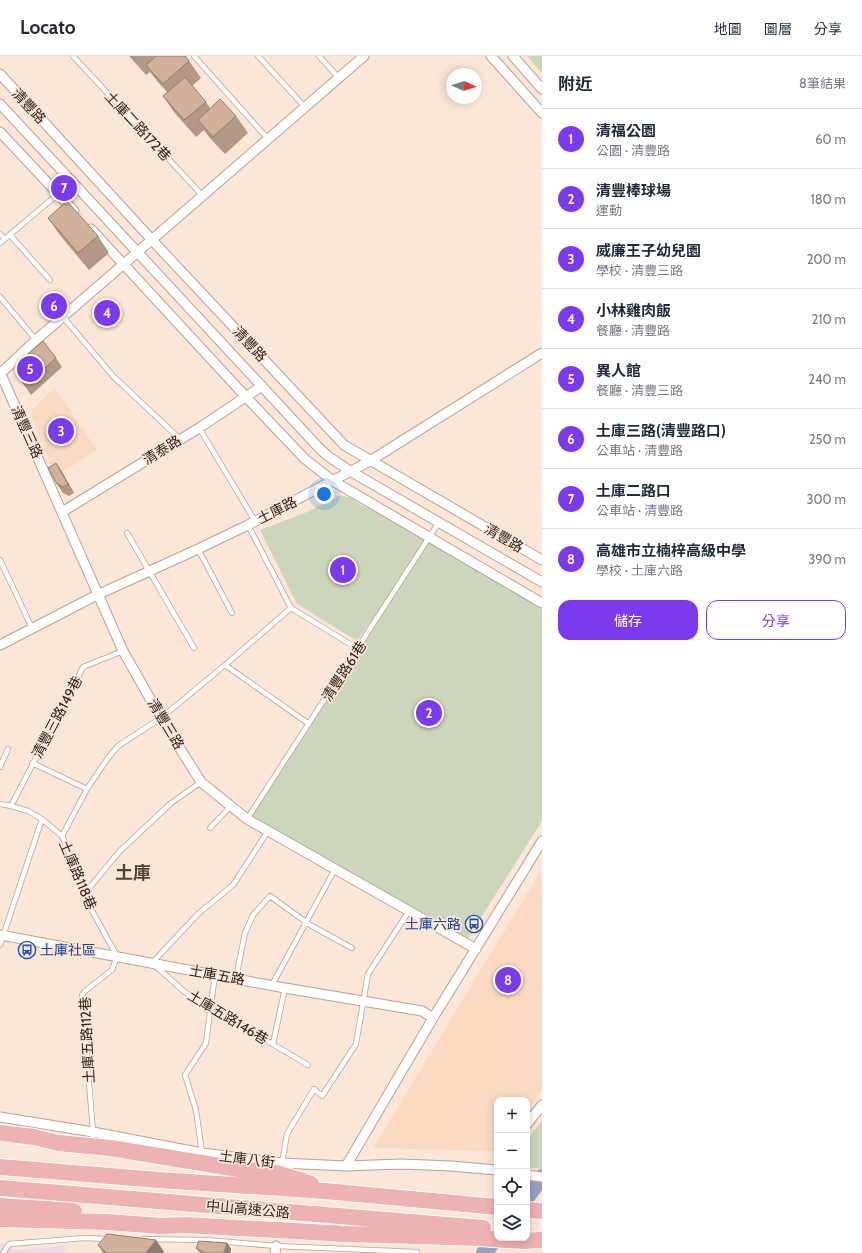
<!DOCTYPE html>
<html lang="zh-TW">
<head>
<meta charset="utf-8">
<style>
  body { margin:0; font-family:Cabin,"Noto Sans TC",sans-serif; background:#f6f6f7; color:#1f2937 }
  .controls { position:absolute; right:12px; bottom:12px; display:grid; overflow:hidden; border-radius:8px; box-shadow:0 2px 10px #0003 }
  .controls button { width:36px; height:36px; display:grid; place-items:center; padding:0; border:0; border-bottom:1px solid #e0e1e3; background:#fff; color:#1f2937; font:20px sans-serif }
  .compass { position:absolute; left:446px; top:12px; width:36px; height:36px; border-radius:50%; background:#fff; box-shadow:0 2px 10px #0003; rotate:93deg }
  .you { position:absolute; left:324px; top:438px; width:14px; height:14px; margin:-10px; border:3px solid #fff; border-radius:50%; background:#1a73e8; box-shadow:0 0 0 6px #1a73e833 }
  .badge { display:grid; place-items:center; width:26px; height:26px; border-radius:50%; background:#7c3aed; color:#fff; font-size:13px; font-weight:700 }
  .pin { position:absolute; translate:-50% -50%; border:2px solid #fff; box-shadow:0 1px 4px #0006 }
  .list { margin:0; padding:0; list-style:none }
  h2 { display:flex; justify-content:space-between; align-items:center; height:52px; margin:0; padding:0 16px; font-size:17px }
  h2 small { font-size:13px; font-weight:400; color:#747a83 }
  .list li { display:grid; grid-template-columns:26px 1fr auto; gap:12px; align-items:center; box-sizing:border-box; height:60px; padding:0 16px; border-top:1px solid #e0e1e3 }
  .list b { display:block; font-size:15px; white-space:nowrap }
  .list p { margin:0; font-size:13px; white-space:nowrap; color:#747a83 }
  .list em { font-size:13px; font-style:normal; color:#747a83 }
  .actions { display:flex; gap:8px; padding:12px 16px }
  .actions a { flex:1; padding:9px 0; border:1px solid #7c3aed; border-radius:12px; text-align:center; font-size:14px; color:#7c3aed }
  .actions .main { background:#7c3aed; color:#fff }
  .icon { flex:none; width:22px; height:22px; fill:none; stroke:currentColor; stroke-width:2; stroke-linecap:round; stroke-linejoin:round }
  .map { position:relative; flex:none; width:542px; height:1197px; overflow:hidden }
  header { display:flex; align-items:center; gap:24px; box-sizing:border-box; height:56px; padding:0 20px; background:#fff; border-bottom:1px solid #e0e1e3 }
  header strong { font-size:19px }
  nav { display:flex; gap:22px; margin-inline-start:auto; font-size:14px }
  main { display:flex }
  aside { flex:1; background:#fff }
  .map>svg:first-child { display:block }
  .built { fill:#fbd9c3 }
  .industrial { fill:#efd9e7 }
  .green { fill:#ccd6bb }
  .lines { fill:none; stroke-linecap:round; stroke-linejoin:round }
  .river { stroke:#92a2c0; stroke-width:16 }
  .lane-casing { stroke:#bba190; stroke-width:6 }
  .street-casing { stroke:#bba190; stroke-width:11 }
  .highway-casing { stroke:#fff; stroke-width:18 }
  .lane { stroke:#fff; stroke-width:4.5 }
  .street { stroke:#fff; stroke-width:9 }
  .highway { stroke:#edb2b1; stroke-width:16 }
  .wall { fill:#b49886 }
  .shaded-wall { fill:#927c6d }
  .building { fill:#d1b19c; stroke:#927c6d }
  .labels { text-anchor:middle; stroke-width:3.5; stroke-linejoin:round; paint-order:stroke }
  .street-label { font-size:14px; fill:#2c221b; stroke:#fce6d8 }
  .transit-label { font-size:14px; fill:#164399; stroke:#fce6d8; text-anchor:end }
  .district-label { font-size:18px; font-weight:bold; fill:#564031; stroke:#fce6d8 }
</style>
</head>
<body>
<header>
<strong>Locato</strong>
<nav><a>地圖</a><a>圖層</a><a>分享</a></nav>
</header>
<main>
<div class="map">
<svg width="542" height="1197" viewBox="0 0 542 1197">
  <rect width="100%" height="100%" fill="#fce6d8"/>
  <path class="built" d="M55,332L97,394L55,421L30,355Z
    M542,813V1036L527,1055V1044H497V1092L495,1095L373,1092Z"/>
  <path class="industrial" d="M0,1186L17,1194L67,1190L63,1197H0Z"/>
  <path class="green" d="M527,0H542V17Z
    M340,439L351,442L361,449L430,481L542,550V765L467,884L247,763L421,494L357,585L297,548L260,474L307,456Z
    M542,1064V1113L527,1111V1084Z"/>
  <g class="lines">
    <path class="river" d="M527,1141L542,1121
      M484,1197L497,1181"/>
    <defs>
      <path id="lane" d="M73,0L202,139
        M194,0L268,83
        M258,0L305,51
        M319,0L339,22
        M0,178L5,183
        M10,179L50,224
        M0,187L58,138
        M0,241L36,284
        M63,261L113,320L180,383
        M199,372L255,465
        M248,469L291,552L358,593
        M127,477L194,592
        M198,493L232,557
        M0,504L32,572
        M225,609L309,668
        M32,707L87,733
        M0,711L8,693
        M0,748L11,750L28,755L42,763L62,780L81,825L90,851L117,900L112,914L85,935L82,939L93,1076L92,1082
        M11,750L83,611L123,595
        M247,763L439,466
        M210,772L231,750
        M268,775L233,829L199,857L152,907L186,937L308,1009
        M62,780L87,733L108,702L118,690L161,662L225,609L291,552
        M85,837L119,796L170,748L201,726
        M0,889L42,763
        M236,922L245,877L253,859L270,840L310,869L352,892
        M272,929L335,813
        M273,988L285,932
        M202,1097L196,1054L185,1019L206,987L215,918
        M282,1107L287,1078L314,1033L322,1040L356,988L368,918L409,855
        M144,1183L206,1184L276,1190L417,1196
        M3,1197L9,1188L84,1182L109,1183"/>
      <path id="street" d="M491,0L542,57
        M513,0L542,33
        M0,18L152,184L344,389L542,504
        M0,48L320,393L328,400L350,415L542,526
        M0,76L74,155
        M91,173L246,341L305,403L333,425L542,547
        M0,316L123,595L161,662L201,726L247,763L476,893
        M0,318L36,284L364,0
        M62,456L199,372L262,330
        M0,589L97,539L198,493L248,469L370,405L542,297
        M0,879L285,932L422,955L433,962
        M0,1061L93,1076L202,1097L282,1107L346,1110L401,1108L451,1110L497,1114
        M527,1068L542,1049
        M346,1110L433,962L542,785
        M527,1119L542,1121
        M275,1197L276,1190"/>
      <path id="highway" d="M0,1077L34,1081L58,1087L110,1092L238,1113L276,1117L300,1124L311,1128
        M0,1111L159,1124L325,1135L497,1151
        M0,1132L483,1172
        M0,1150L74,1155
        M527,1154L542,1155
        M0,1163L106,1166L161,1170L185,1169L346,1178L479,1182L523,1185L542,1184"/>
    </defs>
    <use href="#lane" class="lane-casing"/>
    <use href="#street" class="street-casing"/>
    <use href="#highway" class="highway-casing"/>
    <use href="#lane" class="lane"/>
    <use href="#street" class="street"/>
    <use href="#highway" class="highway"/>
  </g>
  <path class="wall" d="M129,0H185L189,5L201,22L192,30L206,46L210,52L236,60L248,77L225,98L209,81L204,74L196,81L174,56L163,40L167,36L158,26L150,16L146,19Z
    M48,162L98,180L109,197L89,214L59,178Z
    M56,302L62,311L31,339L25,330Z
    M62,416L74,437L69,440L63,437L57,428Z
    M156,1184L164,1196L163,1197H103L98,1189Z
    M227,1187L231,1193L230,1197H200L196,1192Z"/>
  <path class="shaded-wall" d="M56,407L62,416L74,437L68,428Z
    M156,1184L164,1196L163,1197H146Z
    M227,1187L231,1193L230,1197H224Z"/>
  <path class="building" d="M132,0H137L134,3Z
    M156,0H185L189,5L163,28L146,9Z
    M185,21L206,46L184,64L163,40Z
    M220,43L236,60L213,81L198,64Z
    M67,145L98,180L78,197L48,162Z
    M43,285L56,302L25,330L18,318L16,308Z
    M56,407L68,428L63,431L57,428L48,412Z
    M107,1178L156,1184L146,1197H107L98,1189Z
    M199,1185L227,1187L224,1197H205L196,1192Z"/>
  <defs>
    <symbol id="bus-ring" viewBox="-11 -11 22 22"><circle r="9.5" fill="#fce6d8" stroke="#1a4fb4" stroke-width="1.5"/><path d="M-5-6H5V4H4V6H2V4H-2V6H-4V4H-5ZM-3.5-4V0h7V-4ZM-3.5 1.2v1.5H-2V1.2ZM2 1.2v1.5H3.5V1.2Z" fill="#1a4fb4"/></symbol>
  </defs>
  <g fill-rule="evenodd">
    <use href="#bus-ring" x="464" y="858" width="20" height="20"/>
    <use href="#bus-ring" x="17" y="884" width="20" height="20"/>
  </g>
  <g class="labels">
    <g class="street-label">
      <text transform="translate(29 50) rotate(47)" y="5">清豐路</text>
      <text transform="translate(138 70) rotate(47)" y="5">土庫二路172巷</text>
      <text transform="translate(250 288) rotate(47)" y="5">清豐路</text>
      <text transform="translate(27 376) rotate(66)" y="5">清豐三路</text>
      <text transform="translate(162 394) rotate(-32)" y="5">清泰路</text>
      <text transform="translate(277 454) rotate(-27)" y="5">土庫路</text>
      <text transform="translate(504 482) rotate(30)" y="5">清豐路</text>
      <text transform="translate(344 615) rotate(-57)" y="5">清豐路61巷</text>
      <text transform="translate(57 661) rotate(-62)" y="5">清豐三路149巷</text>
      <text transform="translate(166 668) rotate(59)" y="5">清豐三路</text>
      <text transform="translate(78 819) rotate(67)" y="5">土庫路118巷</text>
      <text transform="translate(217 919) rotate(10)" y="5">土庫五路</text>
      <text transform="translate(228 961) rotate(31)" y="5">土庫五路146巷</text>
      <text transform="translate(87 984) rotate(-93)" y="5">土庫五路112巷</text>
      <text transform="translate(247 1103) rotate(7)" y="5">土庫八街</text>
      <text transform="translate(248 1153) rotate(5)" y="5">中山高速公路</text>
    </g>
    <g class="transit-label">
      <text x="461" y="873">土庫六路</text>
      <text x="40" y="899" text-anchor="start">土庫社區</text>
    </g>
    <g class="district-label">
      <text x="133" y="823">土庫</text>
    </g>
  </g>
</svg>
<div class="controls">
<button>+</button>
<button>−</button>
<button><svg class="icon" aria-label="locate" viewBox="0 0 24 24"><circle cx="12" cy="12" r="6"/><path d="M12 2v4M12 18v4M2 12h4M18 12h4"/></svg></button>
<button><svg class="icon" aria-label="layers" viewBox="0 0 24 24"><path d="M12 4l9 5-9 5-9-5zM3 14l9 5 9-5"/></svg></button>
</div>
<svg class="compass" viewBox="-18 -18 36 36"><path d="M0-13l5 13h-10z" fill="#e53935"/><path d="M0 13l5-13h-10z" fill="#747a83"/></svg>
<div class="you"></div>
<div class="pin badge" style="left:343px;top:514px">1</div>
<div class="pin badge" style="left:429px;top:657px">2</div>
<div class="pin badge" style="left:61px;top:375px">3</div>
<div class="pin badge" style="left:107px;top:257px">4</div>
<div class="pin badge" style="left:30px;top:313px">5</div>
<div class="pin badge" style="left:54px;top:250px">6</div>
<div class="pin badge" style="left:64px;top:132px">7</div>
<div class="pin badge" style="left:508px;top:924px">8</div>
</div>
<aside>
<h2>附近<small>8筆結果</small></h2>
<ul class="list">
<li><span class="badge">1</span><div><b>清福公園</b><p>公園 · 清豐路</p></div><em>60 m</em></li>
<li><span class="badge">2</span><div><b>清豐棒球場</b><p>運動</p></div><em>180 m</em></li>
<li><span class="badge">3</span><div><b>威廉王子幼兒園</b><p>學校 · 清豐三路</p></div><em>200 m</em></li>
<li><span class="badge">4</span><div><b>小林雞肉飯</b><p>餐廳 · 清豐路</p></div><em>210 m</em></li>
<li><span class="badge">5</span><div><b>異人館</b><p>餐廳 · 清豐三路</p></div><em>240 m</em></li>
<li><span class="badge">6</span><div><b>土庫三路(清豐路口)</b><p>公車站 · 清豐路</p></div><em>250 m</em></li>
<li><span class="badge">7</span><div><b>土庫二路口</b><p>公車站 · 清豐路</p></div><em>300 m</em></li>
<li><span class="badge">8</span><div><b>高雄市立楠梓高級中學</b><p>學校 · 土庫六路</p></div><em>390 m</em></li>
</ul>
<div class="actions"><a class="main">儲存</a><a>分享</a></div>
</aside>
</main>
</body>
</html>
